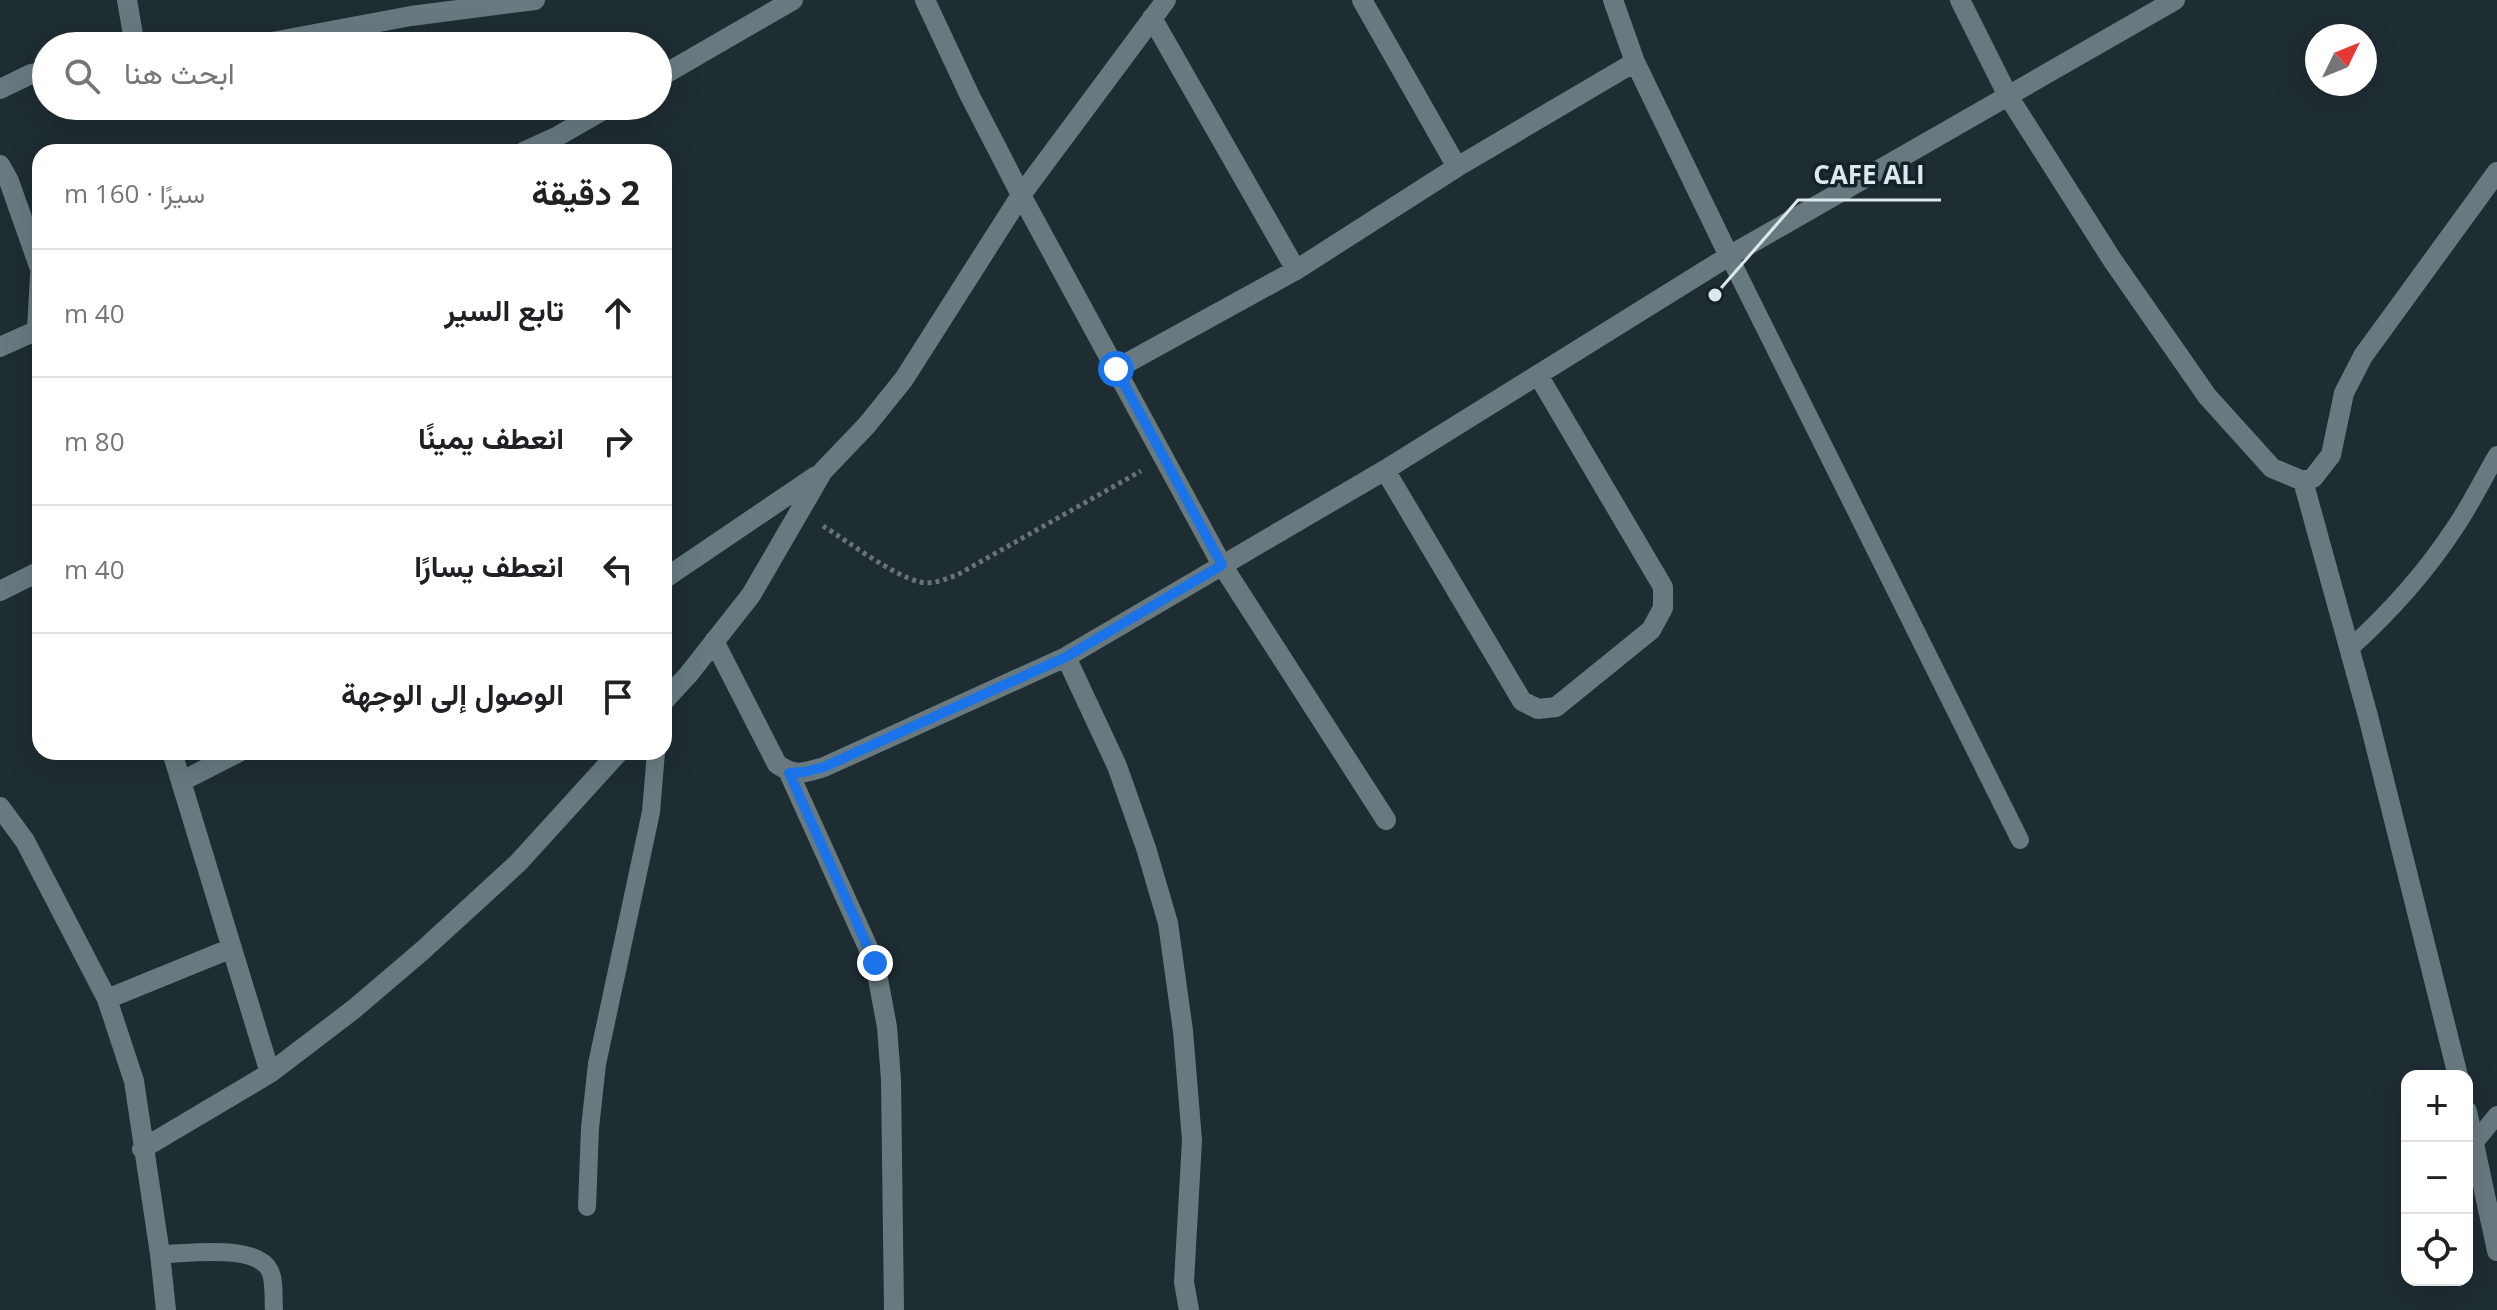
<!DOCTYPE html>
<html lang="ar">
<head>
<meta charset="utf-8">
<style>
  body { margin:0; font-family:"Open Sans",Vazirmatn,sans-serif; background:#f6f6f6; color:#202124; direction:rtl }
  .controls { position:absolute; right:24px; bottom:24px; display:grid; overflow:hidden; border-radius:16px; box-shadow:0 8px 32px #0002 }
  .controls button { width:72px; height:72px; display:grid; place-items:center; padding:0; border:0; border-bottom:2px solid #e0e0e0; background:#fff; color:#202124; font:40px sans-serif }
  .compass { position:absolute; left:2305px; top:24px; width:72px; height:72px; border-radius:50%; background:#fff; box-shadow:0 8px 32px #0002; rotate:47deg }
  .stop { position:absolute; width:24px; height:24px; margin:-18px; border:6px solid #1a73e8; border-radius:50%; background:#fff }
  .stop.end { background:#1a73e8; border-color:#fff; box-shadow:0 2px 8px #0008 }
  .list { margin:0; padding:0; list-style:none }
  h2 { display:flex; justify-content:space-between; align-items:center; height:104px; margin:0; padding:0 32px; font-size:34px }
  h2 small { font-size:26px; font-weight:400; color:#757577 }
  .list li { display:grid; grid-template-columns:52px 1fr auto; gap:24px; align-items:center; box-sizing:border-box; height:128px; padding:0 32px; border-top:2px solid #e0e0e0 }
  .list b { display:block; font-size:30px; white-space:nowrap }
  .list em { font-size:26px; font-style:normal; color:#757577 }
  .icon { flex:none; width:44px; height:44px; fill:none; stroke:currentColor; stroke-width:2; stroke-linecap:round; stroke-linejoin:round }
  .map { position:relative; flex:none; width:2497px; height:1310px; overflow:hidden; direction:ltr }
  .search { position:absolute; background:#fff; box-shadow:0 8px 32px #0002; left:32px; top:32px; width:640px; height:88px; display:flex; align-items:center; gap:20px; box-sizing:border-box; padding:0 28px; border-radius:44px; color:#757577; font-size:30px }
  .panel { position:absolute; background:#fff; box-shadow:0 8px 32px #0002; left:32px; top:144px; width:640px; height:616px; border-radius:24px; direction:rtl }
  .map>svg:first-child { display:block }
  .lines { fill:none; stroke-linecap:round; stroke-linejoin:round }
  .path { stroke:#667377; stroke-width:5; stroke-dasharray:4 4; stroke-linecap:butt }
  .lane { stroke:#687a80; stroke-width:18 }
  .street { stroke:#687a80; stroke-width:20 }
  .route { stroke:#1a73e8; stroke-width:10 }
  .leader { fill:none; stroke:#dee8eb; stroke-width:3 }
  .callout-dot { fill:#dee8eb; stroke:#142329; stroke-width:3 }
  .callout-label { font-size:26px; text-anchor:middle; font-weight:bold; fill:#dee8eb; stroke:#142329; stroke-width:7; stroke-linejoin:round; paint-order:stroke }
</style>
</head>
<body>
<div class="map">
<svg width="2497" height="1310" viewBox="0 0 2497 1310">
  <rect width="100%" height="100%" fill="#1e2d32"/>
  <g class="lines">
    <path class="path" d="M823,526C849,542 892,575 920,582C933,585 945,579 957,575L1141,471"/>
    <path class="lane" d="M1729,256L2020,840
      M2349,649C2388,614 2425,573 2454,529C2470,506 2483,479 2497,455
      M2475,1142L2497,1115
      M587,1207L590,1128L597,1064L651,812L656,752
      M160,1254C187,1254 257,1243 270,1271C275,1281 273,1299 274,1310"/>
    <path class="street" d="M127,0L135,46
      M925,0L970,96L1021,195L1222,565L1386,820
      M1362,0L1457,167
      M1613,0L1635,62L1729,256
      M1960,0L2008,96L2113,261L2207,396L2272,468L2303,481L2313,478L2331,455L2344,393L2363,356L2497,172
      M1152,18L1296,270
      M251,46L411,16L535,0
      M658,78L793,0
      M0,89L31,74L46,71
      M523,152L558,136L610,106
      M0,165L9,181L40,269
      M40,275L37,330L40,339
      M0,347L40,329
      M1116,369L1296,270L1457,167L1635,62
      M1385,470L1522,701L1538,709L1556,707L1651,630L1663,608V587L1538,375
      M2303,481L2368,716L2458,1076
      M664,579L816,476
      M0,591L40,571
      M714,641L777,764C795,777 804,773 824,767L1066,657L1385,470L1729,256L2175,0
      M1066,657L1117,766L1146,848L1168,923L1183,1031L1192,1140L1184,1282L1189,1310
      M664,701L688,675L751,595L823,471L867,425L904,379L1021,195L1166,0
      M172,752L270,1073
      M789,773L875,963L887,1027L891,1080L894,1310
      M182,781L239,752
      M0,807L25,841L107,999L134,1081L160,1254L166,1310
      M107,999L232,948
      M2467,1111L2497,1251
      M142,1149L270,1073L354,1009L422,951L518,863L619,752"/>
  </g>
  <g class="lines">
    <path class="route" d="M875,963L789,773L804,772L824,767L1066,657L1222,565L1116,369"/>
  </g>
  <path class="leader" d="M1715 295L1798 200H1941"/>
  <circle class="callout-dot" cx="1715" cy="295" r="8"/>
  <g class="callout-label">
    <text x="1869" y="184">CAFE ALI</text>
  </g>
</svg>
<div class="controls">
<button>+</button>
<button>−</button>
<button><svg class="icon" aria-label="locate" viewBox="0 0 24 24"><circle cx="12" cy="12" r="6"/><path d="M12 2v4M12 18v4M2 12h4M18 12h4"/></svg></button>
</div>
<svg class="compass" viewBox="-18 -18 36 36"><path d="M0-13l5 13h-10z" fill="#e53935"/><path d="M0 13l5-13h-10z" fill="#757577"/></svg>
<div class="stop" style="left:1116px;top:369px"></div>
<div class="stop end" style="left:875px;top:963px"></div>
<div class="search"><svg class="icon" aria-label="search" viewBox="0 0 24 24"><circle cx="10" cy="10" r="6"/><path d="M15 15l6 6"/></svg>ابحث هنا</div>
<section class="panel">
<h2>2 دقيقة<small>سيرًا · 160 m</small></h2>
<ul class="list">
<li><svg class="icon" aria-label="ahead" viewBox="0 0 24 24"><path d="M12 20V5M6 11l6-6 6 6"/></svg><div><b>تابع السير</b></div><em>40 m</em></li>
<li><svg class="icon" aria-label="right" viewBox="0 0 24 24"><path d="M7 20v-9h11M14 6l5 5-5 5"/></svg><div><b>انعطف يمينًا</b></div><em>80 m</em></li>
<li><svg class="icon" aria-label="left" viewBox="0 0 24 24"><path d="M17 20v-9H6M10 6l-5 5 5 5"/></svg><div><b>انعطف يسارًا</b></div><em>40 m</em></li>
<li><svg class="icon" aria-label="arrive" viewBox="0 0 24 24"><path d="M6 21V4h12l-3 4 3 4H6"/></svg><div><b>الوصول إلى الوجهة</b></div></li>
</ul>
</section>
</div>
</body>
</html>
